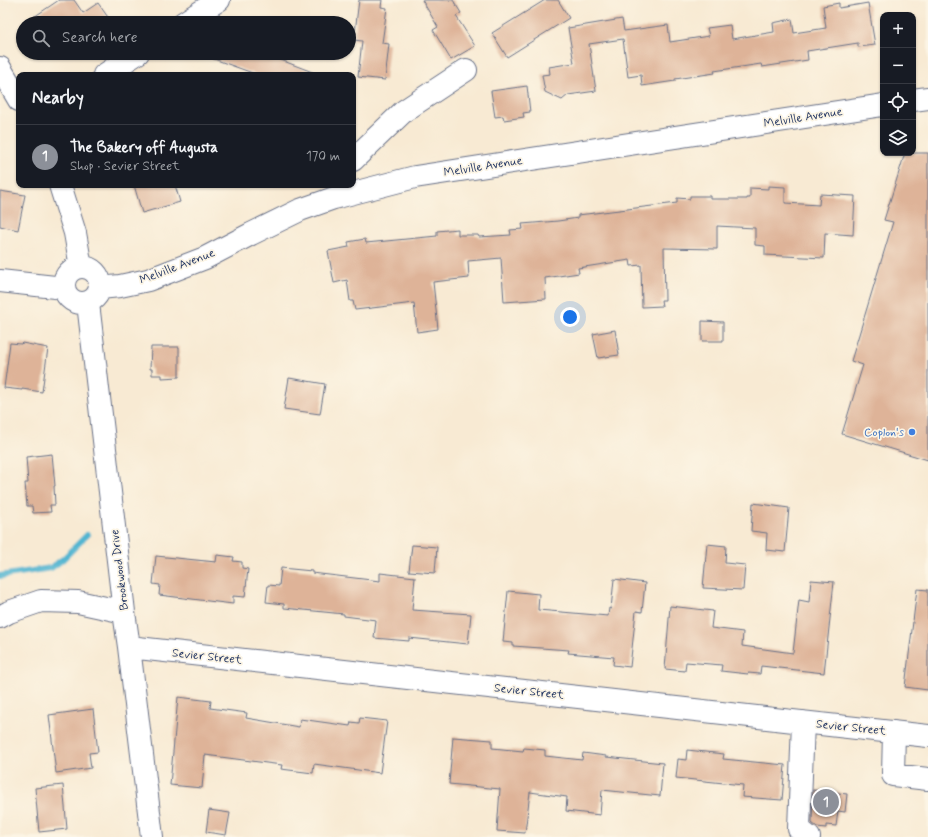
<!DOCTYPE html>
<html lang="en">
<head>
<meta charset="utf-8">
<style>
  body { margin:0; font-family:Mynerve,sans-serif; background:#20242c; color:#f1f3f6 }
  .controls { position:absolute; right:12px; top:12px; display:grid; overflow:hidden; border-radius:8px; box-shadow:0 1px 3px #0004 }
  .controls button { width:36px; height:36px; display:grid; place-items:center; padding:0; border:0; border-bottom:1px solid #363941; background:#171b24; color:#f1f3f6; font:20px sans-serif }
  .you { position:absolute; left:570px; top:317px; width:14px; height:14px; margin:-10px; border:3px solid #fff; border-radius:50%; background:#1a73e8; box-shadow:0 0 0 6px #1a73e833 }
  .badge { display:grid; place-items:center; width:26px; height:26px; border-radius:50%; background:#8c9099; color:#fff; font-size:13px; font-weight:700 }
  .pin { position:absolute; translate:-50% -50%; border:2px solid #fff; box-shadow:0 1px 4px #0006 }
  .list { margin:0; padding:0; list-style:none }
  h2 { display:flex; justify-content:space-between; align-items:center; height:52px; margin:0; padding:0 16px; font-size:17px }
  h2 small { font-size:13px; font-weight:400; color:#9ea1a6 }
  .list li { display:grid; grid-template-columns:26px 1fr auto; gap:12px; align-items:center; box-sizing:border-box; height:64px; padding:0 16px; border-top:1px solid #363941 }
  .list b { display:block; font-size:15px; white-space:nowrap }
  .list p { margin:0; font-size:13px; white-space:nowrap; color:#9ea1a6 }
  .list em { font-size:13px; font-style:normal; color:#9ea1a6 }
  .icon { flex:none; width:22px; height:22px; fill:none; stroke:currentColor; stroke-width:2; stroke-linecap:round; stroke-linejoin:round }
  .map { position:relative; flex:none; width:928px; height:837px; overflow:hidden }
  .search { position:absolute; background:#171b24; box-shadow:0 1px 3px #0004; left:16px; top:16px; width:340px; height:44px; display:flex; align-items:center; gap:10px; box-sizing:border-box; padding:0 14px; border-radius:22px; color:#9ea1a6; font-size:15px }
  .panel { position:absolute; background:#171b24; box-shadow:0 1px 3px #0004; left:16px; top:72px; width:340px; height:116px; border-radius:8px }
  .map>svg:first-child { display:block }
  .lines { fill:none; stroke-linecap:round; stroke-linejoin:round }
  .stream { stroke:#53b5d1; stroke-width:6 }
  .building { fill:#deb398 }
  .minor-casing { stroke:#687087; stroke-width:24 }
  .minor { stroke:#fff; stroke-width:22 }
  .shop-dot { fill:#3f7fe0; stroke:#fcf5e5; stroke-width:1.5 }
  .labels { text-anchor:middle; stroke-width:3.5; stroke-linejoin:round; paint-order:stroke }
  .street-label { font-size:12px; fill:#1b2f5e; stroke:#fcf5e5 }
  .shop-label { font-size:12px; fill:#366cbe; stroke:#fcf5e5; text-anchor:end }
</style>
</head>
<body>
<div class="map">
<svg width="928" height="837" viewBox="0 0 928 837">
  <rect width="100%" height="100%" fill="#fcf5e5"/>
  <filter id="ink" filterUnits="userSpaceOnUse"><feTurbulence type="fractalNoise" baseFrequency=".025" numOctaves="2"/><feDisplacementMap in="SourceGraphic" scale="8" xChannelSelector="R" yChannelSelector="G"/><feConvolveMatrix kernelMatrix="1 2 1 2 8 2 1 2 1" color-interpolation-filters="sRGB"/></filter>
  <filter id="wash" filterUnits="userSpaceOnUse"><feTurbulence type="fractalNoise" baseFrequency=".012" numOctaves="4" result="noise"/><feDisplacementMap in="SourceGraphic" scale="16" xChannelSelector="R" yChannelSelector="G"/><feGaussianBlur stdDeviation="0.9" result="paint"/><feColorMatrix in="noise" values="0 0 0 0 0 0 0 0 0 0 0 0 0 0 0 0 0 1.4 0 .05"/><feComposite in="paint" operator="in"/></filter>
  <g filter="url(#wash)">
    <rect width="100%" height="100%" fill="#f8ead3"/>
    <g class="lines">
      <path class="stream" d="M0,576L51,568L63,559L87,535"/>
    </g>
    <g id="blocks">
      <path class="building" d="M59,0H74L83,13L98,3L112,23H25Z
        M359,0H382L381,7L387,8L382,43L389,44L385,80L358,77L362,41L354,40Z
        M422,0H453L461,13L456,16L475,46L451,60L433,30L438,27Z
        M545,0H558L569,18L507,57L492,33Z
        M839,3V8L868,3L875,45L858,47V43L807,51L808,60L762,67L761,64L714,71L715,73L675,79V81L642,86L641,75L628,77L623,39L589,44L596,91L568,95L562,100L545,92L542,75L550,74L549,67L574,63L568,28L622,19L624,31L668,25L670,42L709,36L707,28L730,25L732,39L774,32L773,23L792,19L794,33L826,28L823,6Z
        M203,53H275L273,57L315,73V75H258L203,55Z
        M527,86L530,112L523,113L524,117L504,120L503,116L495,117L491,91Z
        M905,153H928V460L842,434L863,365L851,361L893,222L884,220Z
        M134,185H175L180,202L142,213Z
        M768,186L785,187V203L819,205L820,194L855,196L853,235L825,233L824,258L765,255V246L755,245V228L717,226V249L664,248L665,300H661L662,306L642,307L641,265L631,266L630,260L578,268L579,273L545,278L546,299L504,302L501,258L468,261L469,278L433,282L438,329L417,332L414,303L355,310L353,301H350L347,280L334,283L328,251L349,247L348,242L365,239L366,243L437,236V231L458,229V235H478L479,237L511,235L510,230L523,229L522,224L558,221L578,218V215L677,203V198L690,199V196H710V199H747V198H750V188L768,189Z
        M0,191L25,195L18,230L0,226Z
        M702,321L723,322V341H702Z
        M615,330L619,355L598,358L593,334Z
        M10,343L21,344L22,343L48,348L42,392L22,389V390L4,388Z
        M151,347H179V377L162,378V375H152V369H150Z
        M289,378L325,384L320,414L284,409Z
        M52,454L55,486H54L55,505H50L51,512L33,513L32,506H27L25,483H28L26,457Z
        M753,503L789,508L785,552L766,550L767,533L751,531Z
        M707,544L726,546L725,563L745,565L743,590L703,588Z
        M412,545L437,547L435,573L409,571Z
        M217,555L234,557L233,561L242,562V568L248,569L245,597L233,596V604L159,595L160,585L153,584L156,556L216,562Z
        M281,568L312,571V573L380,581V573L415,577L412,610L471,614L468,644L409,638V641L374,638L376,620L344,616V614L284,608V604L266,602L268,585L279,586Z
        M614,579L645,583L642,612L636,611L630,667L613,665L614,657L568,653L569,650L513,646V643L503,642L508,591L539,594L538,610L608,616L609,608L611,609Z
        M811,580L834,582L824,673L761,666L760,674L748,673V674L721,671L722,665L686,662L685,671L665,669L670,606L713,611L711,628L743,632L742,646L793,653L799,600L809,602Z
        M917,589L928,590V690L905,687Z
        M178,697L211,701L210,708L247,713L246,718L299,727L300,719L350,726L351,722L359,723L360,718L387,721L380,773L314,764L313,773L281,769L282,765L205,755L202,788L170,785Z
        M93,709L98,752L89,753L91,768L56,773L49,715Z
        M453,737L492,740V748L523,751L524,748L545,750V756L582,760L583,753L606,756V757L663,763L660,796L602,790L600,815L566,811L567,797L530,792L525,833L497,831L500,789L449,784Z
        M687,750L724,754L723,759L785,765L782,800L742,797L743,785L676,778L678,759L686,760Z
        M63,785L67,829L39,832L35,788Z
        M813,790L847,794L845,812L838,811L836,826L826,825V828L817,827L812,823Z
        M209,810L230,813L226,835L206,832Z"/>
    </g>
  </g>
  <g filter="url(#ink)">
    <use href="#blocks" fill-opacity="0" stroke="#687087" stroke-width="1"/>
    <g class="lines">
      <defs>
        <path id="minor" d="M183,23L219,0
          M0,68L19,100
          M104,75L138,53
          M913,100L928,98
          M353,160L404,111L466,70
          M60,185L75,233L81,267
          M64 285a18 18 0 1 1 36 0a18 18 0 1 1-36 0Z
          M0,281L64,288
          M100,288L120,286L148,280L205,258L251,234L300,210L334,198L415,177L883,105
          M88,303L124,612L129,647L152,837
          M0,617L9,612L41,601L78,602L124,612
          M129,647L928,736
          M803,722L799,829L809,837
          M894,732L893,775L928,779"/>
      </defs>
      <use href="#minor" class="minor-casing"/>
      <use href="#minor" class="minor"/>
    </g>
  </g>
  <circle class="shop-dot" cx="912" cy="432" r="4"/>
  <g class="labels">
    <g class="street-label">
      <text transform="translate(803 117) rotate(-9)" y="4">Melville Avenue</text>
      <text transform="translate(483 166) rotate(-9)" y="4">Melville Avenue</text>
      <text transform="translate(177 266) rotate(-21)" y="4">Melville Avenue</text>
      <text transform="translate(119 570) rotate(-97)" y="4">Brookwood Drive</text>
      <text transform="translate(207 656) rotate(6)" y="4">Sevier Street</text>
      <text transform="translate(529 691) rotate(6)" y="4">Sevier Street</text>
      <text transform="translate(851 727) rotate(6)" y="4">Sevier Street</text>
    </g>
    <g class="shop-label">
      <text x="904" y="436">Coplon's</text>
    </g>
  </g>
</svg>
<div class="controls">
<button>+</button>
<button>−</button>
<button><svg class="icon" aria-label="locate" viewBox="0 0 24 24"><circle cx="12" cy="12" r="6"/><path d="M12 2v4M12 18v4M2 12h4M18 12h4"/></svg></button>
<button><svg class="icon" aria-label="layers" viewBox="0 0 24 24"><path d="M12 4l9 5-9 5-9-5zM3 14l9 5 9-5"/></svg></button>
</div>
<div class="you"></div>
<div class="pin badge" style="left:826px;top:802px">1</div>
<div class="search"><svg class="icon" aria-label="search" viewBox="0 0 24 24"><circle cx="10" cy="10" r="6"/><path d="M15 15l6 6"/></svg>Search here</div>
<section class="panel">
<h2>Nearby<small></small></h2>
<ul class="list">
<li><span class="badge">1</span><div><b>The Bakery off Augusta</b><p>Shop · Sevier Street</p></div><em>170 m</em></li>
</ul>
</section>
</div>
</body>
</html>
